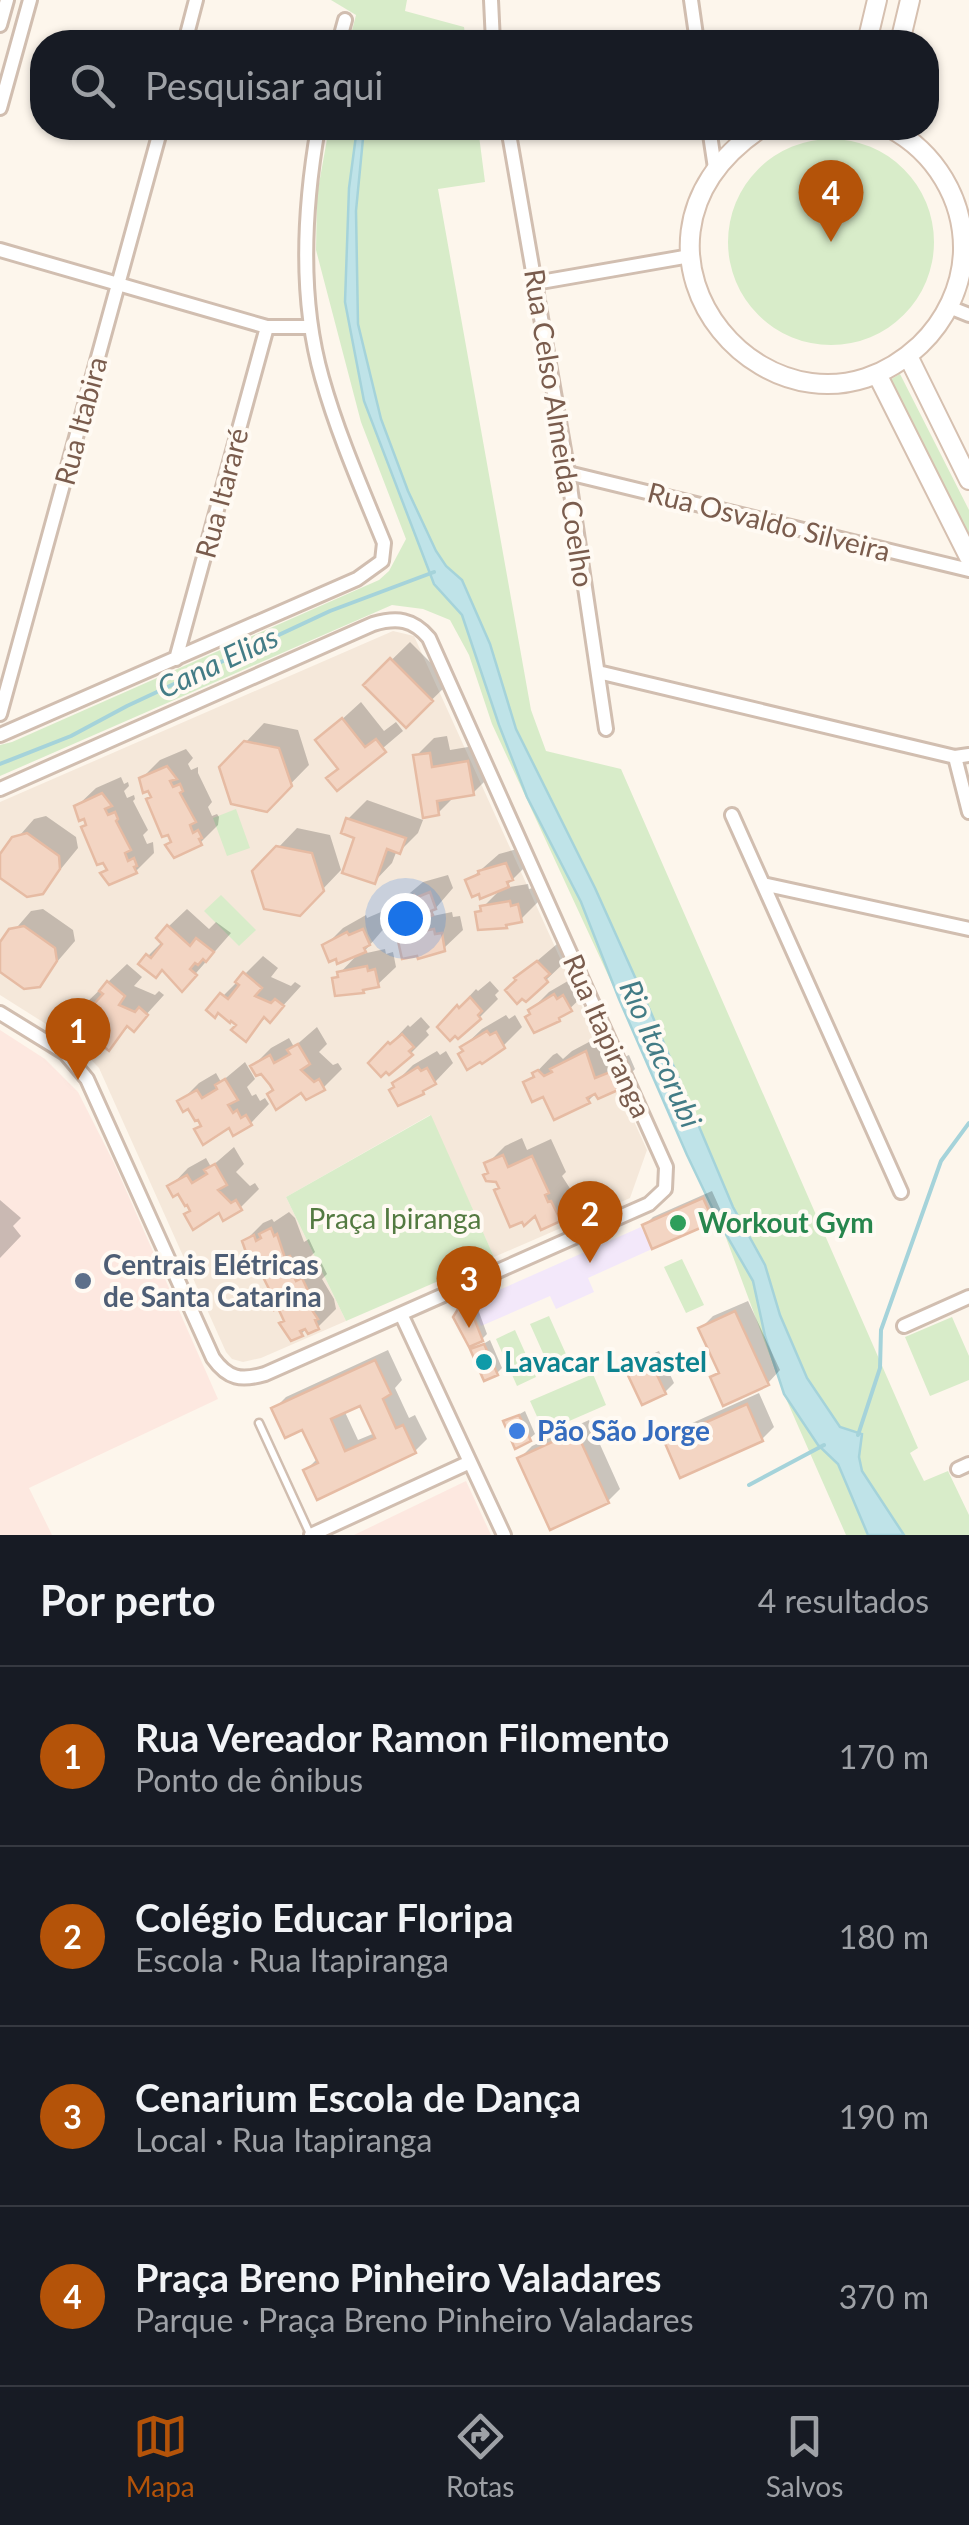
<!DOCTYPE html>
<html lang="pt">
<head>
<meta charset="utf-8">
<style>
  body { margin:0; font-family:Lato,sans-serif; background:#242831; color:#f1f3f6 }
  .you { position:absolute; left:405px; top:918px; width:35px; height:35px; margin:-25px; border:8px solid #fff; border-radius:50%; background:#1a73e8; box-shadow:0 0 0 15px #1a73e833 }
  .badge { display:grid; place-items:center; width:65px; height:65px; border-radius:50%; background:#b45309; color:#fff; font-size:32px; font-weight:700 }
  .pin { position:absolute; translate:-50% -82px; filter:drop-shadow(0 2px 5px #0008) }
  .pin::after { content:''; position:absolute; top:52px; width:35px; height:30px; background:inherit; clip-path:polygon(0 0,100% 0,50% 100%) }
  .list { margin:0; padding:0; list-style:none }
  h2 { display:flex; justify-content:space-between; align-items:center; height:130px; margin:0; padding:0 40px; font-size:42px }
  h2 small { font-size:32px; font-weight:400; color:#9ea1a6 }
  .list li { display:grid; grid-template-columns:65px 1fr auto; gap:30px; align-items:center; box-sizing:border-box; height:180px; padding:0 40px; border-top:2px solid #363941 }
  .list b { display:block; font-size:38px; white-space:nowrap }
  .list p { margin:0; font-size:32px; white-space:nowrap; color:#9ea1a6 }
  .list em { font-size:32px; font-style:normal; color:#9ea1a6 }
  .icon { flex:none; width:55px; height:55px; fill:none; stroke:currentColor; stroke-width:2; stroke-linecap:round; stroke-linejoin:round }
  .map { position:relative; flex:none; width:969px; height:1535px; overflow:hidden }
  .search { position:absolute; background:#171b24; box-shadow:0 2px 8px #0004; left:30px; right:30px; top:30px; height:110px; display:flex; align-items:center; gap:25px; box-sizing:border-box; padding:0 35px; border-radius:40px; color:#9ea1a6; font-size:38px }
  .sheet { height:850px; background:#171b24 }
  nav { display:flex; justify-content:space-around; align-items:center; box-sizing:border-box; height:140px; border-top:2px solid #363941; background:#171b24; font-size:28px; color:#9ea1a6 }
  nav a { display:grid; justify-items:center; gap:5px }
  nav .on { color:#b45309 }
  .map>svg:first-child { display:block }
  .residential { fill:#f5e8da }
  .commercial { fill:#fde8e0 }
  .education { fill:#f3e8fa }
  .green { fill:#d8ecc9 }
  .water { fill:#bfe3e8; stroke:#a5d3da; stroke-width:2.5 }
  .shadow { fill:#0003; fill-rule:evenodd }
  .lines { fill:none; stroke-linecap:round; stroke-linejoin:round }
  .stream { stroke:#a5d3da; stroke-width:4 }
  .building { fill:#f3d5c3; stroke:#e6bba3; stroke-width:2.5; fill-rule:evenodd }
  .lane-casing { stroke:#d1beb0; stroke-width:11 }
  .street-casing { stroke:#d1beb0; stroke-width:18 }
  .secondary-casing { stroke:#d6c0b0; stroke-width:22 }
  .lane { stroke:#fff; stroke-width:6 }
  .street { stroke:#fff; stroke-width:12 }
  .secondary { stroke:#fff; stroke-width:18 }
  .leisure-dot { fill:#2e9e5b; stroke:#fffaf3; stroke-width:4 }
  .service-dot { fill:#5c6f8a; stroke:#fffaf3; stroke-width:4 }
  .culture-dot { fill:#0f9aa8; stroke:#fffaf3; stroke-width:4 }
  .shop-dot { fill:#3f7fe0; stroke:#fffaf3; stroke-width:4 }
  .labels { text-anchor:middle; stroke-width:8; stroke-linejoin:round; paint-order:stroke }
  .street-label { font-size:28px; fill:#7a5c4d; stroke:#fffaf3 }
  .park-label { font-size:28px; fill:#537a41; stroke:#fffaf3 }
  .leisure-label { font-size:28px; font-weight:bold; fill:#27864d; stroke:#fffaf3; text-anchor:start }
  .service-label { font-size:28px; font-weight:bold; fill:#4e5e75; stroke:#fffaf3; text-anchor:start }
  .culture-label { font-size:28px; font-weight:bold; fill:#0d838f; stroke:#fffaf3; text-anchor:start }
  .shop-label { font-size:28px; font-weight:bold; fill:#366cbe; stroke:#fffaf3; text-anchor:start }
  .water-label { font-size:30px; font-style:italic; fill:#437c86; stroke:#fffaf3 }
</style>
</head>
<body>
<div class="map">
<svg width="969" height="1535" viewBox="0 0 969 1535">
  <rect width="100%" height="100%" fill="#fdf6ec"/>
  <path class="residential" d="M393,631L414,636L647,1150L630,1198L494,1257L430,1115L286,1197L346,1321L261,1358L243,1362L232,1359L226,1352L99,1068L73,1041L0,995V802Z"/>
  <path class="commercial" d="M0,1030L45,1059L78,1092L114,1163L218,1399L29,1488L52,1535H0Z
    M466,1481L491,1535H354Z"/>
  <path class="education" d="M641,1227L652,1249L588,1278L594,1292L556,1309L550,1296L481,1326L470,1303Z"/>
  <path class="green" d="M331,0H407L405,11L464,27L466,42H349L356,15Z
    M329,128H478L485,182L438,189L531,710L546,751L621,769L918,1448L910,1453L924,1481L948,1471L969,1515V1535H846L784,1394L712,1200L492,724L469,655L450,620L423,609L392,605L0,776V745L12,742L379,580L389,571L406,539L361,422L316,250L317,195Z
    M728 242a103 103 0 1 1 206 0a103 103 0 1 1-206 0Z
    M900,374L969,510V538L888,381Z
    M236,809L250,848L227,856L213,818Z
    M221,895L256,930L239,946L204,911Z
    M431,1115L494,1257L346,1321L286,1197Z
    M682,1259L704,1305L686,1313L664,1267Z
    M549,1316L570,1363L551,1371L530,1324Z
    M952,1317L969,1356V1380L930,1396L905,1337Z
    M515,1330L536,1377L517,1386L496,1339Z
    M593,1374L606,1405L544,1432L530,1401Z"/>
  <path class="water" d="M357,128H364L356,211L358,324L381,419L408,491L436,551L446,566L462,580L490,644L516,729L595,888L652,1015L733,1207L765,1265L780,1315L807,1378L840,1427L862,1434L859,1457L862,1471L904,1535H868L838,1464L818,1445L784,1394L765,1336L753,1281L720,1224L687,1155L619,999L581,902L527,797L499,725L462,615L434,584L364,401L345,302L349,188Z"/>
  <path class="shadow" d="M410,642L450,682L406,725L366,685Z
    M361,702L384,731L396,722L403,731L337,787L340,768L338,723Z
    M264,723L298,730L309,765L266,809L222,767Z
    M447,736L450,750L486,744L491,775L473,793L455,796L438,813L416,756L434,738Z
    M186,749L193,758L188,764L191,770L198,767V773L212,802L208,807L212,816L217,814L219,817L218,825L200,843L173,841L142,778L160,760Z
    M121,777L124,784L128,782L129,786L124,791L127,798L134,795L135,799L133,801L148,830L143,835L147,844L153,842L154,853L136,871L103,874L108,868L77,806L96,788Z
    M367,800L423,820L418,833L400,851L397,850L392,863L374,882L348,819Z
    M46,816L76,837L78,848L42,892L0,875V858L34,819Z
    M297,828L330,835L341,870L299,914L255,872Z
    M524,847L526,866L504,888L528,884L529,889L536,887L539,901L520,920L506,926L477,913L503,887L468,881L499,854Z
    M448,875L453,888L428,917L452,912L453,917L460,916L463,930L444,948L401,942L427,915L391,909L423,882Z
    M43,909L73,930L75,941L38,984L0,969V947L31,911Z
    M187,909L209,929L216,922L231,933L183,988L148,956L163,941L168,927Z
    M381,912L387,925L362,954L385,949L386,954L393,952L396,967L377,985L363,991L334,979L360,952L325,946L343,928L366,915L367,918Z
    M557,944L566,954L562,958L565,962L526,999L517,978Z
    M263,956L278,968L271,977L291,986L295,982L301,986L270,1020L266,1017L245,1039L240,1024L219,1010H209Z
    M127,964L142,977L134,986L155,995L159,991L164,995L134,1028L130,1025L109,1047L86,1003Z
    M573,978L576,982L582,978L589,990L559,1019L532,1013L531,1010L549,992Z
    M490,981L499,991L495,995L498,999L480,1017L458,1036L441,1027L476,989L478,991Z
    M506,1015L509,1019L515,1015L522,1027L503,1046L465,1050L463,1047L482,1029Z
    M421,1017L430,1027L426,1031L429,1035L411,1053L372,1063L408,1025L410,1027Z
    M317,1027L327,1044L319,1052L333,1065L338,1063L342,1069L323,1088L275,1089L253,1066L271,1048L289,1038L294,1047Z
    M604,1034L614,1062L629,1055L635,1069L617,1088L597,1092L588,1101L545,1093L526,1083L553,1055L557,1053L563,1059L572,1051Z
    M437,1051L440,1055L446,1051L453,1063L435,1082L396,1086L395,1083L413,1065Z
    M245,1062L255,1079L247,1087L252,1096L256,1094L260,1101L265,1098L269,1104L251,1123L203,1124L189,1105L180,1102L199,1083L216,1073L221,1082Z
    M522,1138L527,1150L551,1139L566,1172L562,1176L578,1201L559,1219L536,1213L501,1186L490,1172L487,1164L505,1146Z
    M234,1147L244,1164L236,1172L250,1186L255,1183L259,1189L240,1208L192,1209L179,1190L170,1187L188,1168L206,1158L211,1167Z
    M712,1191L721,1211L712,1220L644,1226L653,1217Z
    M0,1200L21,1218L13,1226L21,1236L0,1258Z
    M289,1212L295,1218L304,1242L309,1239L315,1252L311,1256L315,1265L321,1262L327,1274L322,1279L334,1299L336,1309L318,1327L307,1328L301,1334L286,1319L244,1242L263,1223L272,1219L274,1222Z
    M475,1301L487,1334L482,1339L460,1310Z
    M748,1301L780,1370L768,1383L713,1378L720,1370L701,1328L713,1316Z
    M490,1340L502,1368L497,1373L473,1350Z
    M388,1350L402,1380L395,1388L409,1418L415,1415L427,1439L415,1451L306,1470L318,1458L303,1427L274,1409L286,1397ZM361,1402L375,1433L358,1440L344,1410Z
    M659,1351L674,1383L665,1392L628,1369L637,1361Z
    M759,1393L774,1427L762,1439L667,1441L679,1429Z
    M525,1411L535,1434L529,1439L506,1422Z
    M589,1420L620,1489L608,1501L520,1458L532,1446Z"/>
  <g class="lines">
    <path class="stream" d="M0,764L71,736L127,706L330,611L434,572
      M858,1435L880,1368L881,1330L941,1161L969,1123
      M749,1485L824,1445"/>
  </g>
  <path class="building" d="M390,658L433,701L406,728L363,685Z
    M342,718L365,747L376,739L386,752L337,791L326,778L338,769L315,740Z
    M244,741L279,748L292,786L267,812L231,804L219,767Z
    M430,753L432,767L468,761L474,795L437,801L439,815L423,818L413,755Z
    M167,766L177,779L170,781L173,787L180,784L183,791L180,793L196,822L190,825L193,833L198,830L202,838L199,839L202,845L174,858L165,845L171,842L168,835L162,837L146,799L151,797L148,791L143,793L139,778Z
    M102,793L112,806L105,809L108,815L115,812L118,819L116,821L131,850L125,853L128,861L134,858L137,866L134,867L137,873L109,885L100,873L107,870L103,863L97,865L81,827L86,825L84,819L79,821L74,806Z
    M346,818L406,838L400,854L387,849L375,884L342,873L354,838L341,833Z
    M27,833L59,856L60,869L43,894L27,897L0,878V854L12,837Z
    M276,846L312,853L324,891L300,916L264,909L252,871Z
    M506,863L513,880L507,882L509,887L480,899L479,894L472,897L465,880L479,874L478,871Z
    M430,892L436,909L431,911L433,915L404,927L402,923L395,926L388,909L414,895L415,898Z
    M510,901L511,906L518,904L522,922L506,925L507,928L478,930L475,912L481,911L480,906Z
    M167,925L190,946L196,938L214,952L206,962L203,959L198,965L195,963L190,969L197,975L182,992L162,970L156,978L138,964L146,954L151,958L162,944L156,938Z
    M24,926L55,948L57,961L40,987L24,989L0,972V942L9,929Z
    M363,929L370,945L364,948L366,952L337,964L336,959L329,962L322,945L347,932L349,935Z
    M434,929L435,934L442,933L445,951L418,959L417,956L402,959L398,941L404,940L403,935Z
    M537,961L550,974L545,978L548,982L526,1002L522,999L517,1004L505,990L516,980L514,978Z
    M367,966L368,971L375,969L379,987L363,990L364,993L335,996L332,978L338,977L337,972Z
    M243,972L262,988L255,996L271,1003L275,999L284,1006L270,1023L264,1017L246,1042L231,1030L236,1025L231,1021L230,1023L218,1013L215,1018L206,1010L220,993L228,999L239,985L235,982Z
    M107,981L125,996L119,1005L135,1012L139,1007L148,1015L134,1032L127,1026L109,1051L95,1039L100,1033L95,1029L93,1032L82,1022L78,1026L69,1019L84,1001L91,1007L103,994L99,991Z
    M554,994L557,999L563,995L572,1011L559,1018L560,1021L534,1033L525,1017L530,1014L528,1010Z
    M470,997L482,1011L478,1015L481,1019L458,1039L455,1036L450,1041L437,1027L457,1005L459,1008Z
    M487,1031L490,1035L496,1032L505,1048L482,1064L480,1062L467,1070L458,1054L463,1051L460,1047Z
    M402,1034L414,1047L409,1051L413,1055L389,1075L386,1072L381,1077L368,1063L388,1042L390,1044Z
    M298,1044L310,1064L301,1070L314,1082L319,1079L325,1090L306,1100L301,1093L276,1110L267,1094L273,1090L270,1085L261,1074L256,1076L250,1066L270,1055L274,1063L290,1054L287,1050Z
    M586,1051L595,1078L610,1072L618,1090L598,1099L595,1094L587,1098L590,1103L554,1120L543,1097L532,1102L523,1082L534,1077L532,1073L538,1070L544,1076L552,1072L550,1069Z
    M418,1067L421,1071L427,1068L436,1084L423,1091L424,1094L398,1106L389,1090L394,1087L392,1083Z
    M225,1079L238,1100L228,1105L233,1113L237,1110L241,1118L246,1115L252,1125L233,1136L229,1128L203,1145L194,1129L201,1126L198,1120L195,1121L188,1109L183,1112L177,1101L197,1090L202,1098L217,1089L215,1085Z
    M503,1155L508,1167L532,1156L549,1193L545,1195L548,1202L551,1201L561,1221L541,1230L535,1216L524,1226L522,1222L510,1227L494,1190L499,1188L496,1182L486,1181L483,1175L488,1173L484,1163Z
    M215,1164L227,1185L218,1190L231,1203L236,1200L242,1210L223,1221L219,1213L193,1230L184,1214L190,1211L187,1205L185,1206L178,1194L173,1197L167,1186L187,1175L192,1183L207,1174L204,1170Z
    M703,1198L714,1222L652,1249L642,1225Z
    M271,1228L274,1236L277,1234L285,1258L290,1256L298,1273L293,1275L296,1281L302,1278L310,1295L304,1298L318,1319L315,1320L319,1329L308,1334L305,1329L300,1331L303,1336L291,1341L279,1323L284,1321L278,1308L274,1310L267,1295L271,1293L259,1269L253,1272L242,1241L254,1235L256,1241L261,1238L259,1234Z
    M469,1305L483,1341L469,1347L453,1317L458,1309Z
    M735,1311L769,1385L723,1406L710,1377L719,1373L698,1328Z
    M484,1344L498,1375L484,1381L470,1349Z
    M649,1358L666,1394L642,1405L625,1369Z
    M375,1360L391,1394L383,1399L396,1428L403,1425L416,1453L317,1500L303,1470L318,1463L302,1430L285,1438L271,1408ZM360,1406L375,1438L345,1451L331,1419Z
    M747,1404L763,1441L680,1478L664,1441Z
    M519,1415L531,1441L515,1449L503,1421Z
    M576,1431L609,1503L550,1530L517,1458Z"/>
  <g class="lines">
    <defs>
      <path id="lane" d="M259,1423L310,1534"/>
      <path id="street" d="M491,0L493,42
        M691,0L697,42
        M0,25L7,0
        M185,42L196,0
        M339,42L345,20
        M0,108L30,0
        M508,128L568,473L606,729
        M709,128L715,168
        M0,250L267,327H311
        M535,283L690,256
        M949,307L969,315
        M568,473L969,570
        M176,659L267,327
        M598,672L955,757L969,755
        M0,714L161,128
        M0,735L357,579L382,561L384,543C362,489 338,435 322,378C299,298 304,209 318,128
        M955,757L969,812
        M0,789L373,624C397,617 413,619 429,638L666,1167L665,1189L649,1204L265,1374C241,1381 228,1379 213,1358L87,1079L65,1053L0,1013
        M732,815L901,1192
        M763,884L969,929
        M401,1314L504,1535
        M904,1326L969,1297
        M958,1469L969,1464
        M311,1535L470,1462"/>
      <path id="secondary" d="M867,42L877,0
        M900,42L910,0
        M761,128C582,249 780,475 920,345C945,321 962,287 963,251C964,199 935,152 890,128
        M908,356L969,480
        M877,374L969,557"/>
    </defs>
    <use href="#lane" class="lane-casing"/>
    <use href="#street" class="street-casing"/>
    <use href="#secondary" class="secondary-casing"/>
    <use href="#lane" class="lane"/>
    <use href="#street" class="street"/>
    <use href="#secondary" class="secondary"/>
  </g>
  <circle class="leisure-dot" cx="678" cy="1223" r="10"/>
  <circle class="service-dot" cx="83" cy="1281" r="10"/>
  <circle class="culture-dot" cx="484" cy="1362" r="10"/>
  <circle class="shop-dot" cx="517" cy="1431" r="10"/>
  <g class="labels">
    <g class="street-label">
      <text transform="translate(81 421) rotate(-75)" y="10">Rua Itabira</text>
      <text transform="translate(559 428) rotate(81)" y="10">Rua Celso Almeida Coelho</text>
      <text transform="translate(222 493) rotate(-75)" y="10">Rua Itararé</text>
      <text transform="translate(769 522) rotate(14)" y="10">Rua Osvaldo Silveira</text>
      <text transform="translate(607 1036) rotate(66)" y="10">Rua Itapiranga</text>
    </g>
    <g class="park-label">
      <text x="395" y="1229">Praça Ipiranga</text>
    </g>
    <g class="leisure-label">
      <text x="698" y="1233">Workout Gym</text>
    </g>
    <g class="service-label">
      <text x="103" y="1275">Centrais Elétricas<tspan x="103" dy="32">de Santa Catarina</tspan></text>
    </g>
    <g class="culture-label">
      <text x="504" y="1372">Lavacar Lavastel</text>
    </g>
    <g class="shop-label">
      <text x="537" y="1441">Pão São Jorge</text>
    </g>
    <g class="water-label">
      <text transform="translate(218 663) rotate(-25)" y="10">Cana Elias</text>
      <text transform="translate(660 1054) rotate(66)" y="10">Rio Itacorubi</text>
    </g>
  </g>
</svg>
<div class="you"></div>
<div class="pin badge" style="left:78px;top:1080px">1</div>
<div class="pin badge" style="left:590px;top:1263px">2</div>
<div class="pin badge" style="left:469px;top:1328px">3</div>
<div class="pin badge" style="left:831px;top:242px">4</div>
<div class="search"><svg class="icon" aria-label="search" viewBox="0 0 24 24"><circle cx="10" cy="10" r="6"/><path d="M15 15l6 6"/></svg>Pesquisar aqui</div>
</div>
<section class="sheet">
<h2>Por perto<small>4 resultados</small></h2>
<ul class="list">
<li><span class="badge">1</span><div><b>Rua Vereador Ramon Filomento</b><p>Ponto de ônibus</p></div><em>170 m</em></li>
<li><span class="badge">2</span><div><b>Colégio Educar Floripa</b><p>Escola · Rua Itapiranga</p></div><em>180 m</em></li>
<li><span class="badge">3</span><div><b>Cenarium Escola de Dança</b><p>Local · Rua Itapiranga</p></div><em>190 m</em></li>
<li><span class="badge">4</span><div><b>Praça Breno Pinheiro Valadares</b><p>Parque · Praça Breno Pinheiro Valadares</p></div><em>370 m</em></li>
</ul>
</section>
<nav>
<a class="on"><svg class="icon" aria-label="map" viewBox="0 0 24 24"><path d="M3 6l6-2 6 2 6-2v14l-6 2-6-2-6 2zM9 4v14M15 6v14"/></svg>Mapa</a>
<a><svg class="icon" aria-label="directions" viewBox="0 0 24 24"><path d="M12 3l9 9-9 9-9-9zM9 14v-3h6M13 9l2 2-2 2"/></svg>Rotas</a>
<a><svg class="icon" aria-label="saved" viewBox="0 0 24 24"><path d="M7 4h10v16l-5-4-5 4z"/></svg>Salvos</a>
</nav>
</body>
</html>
